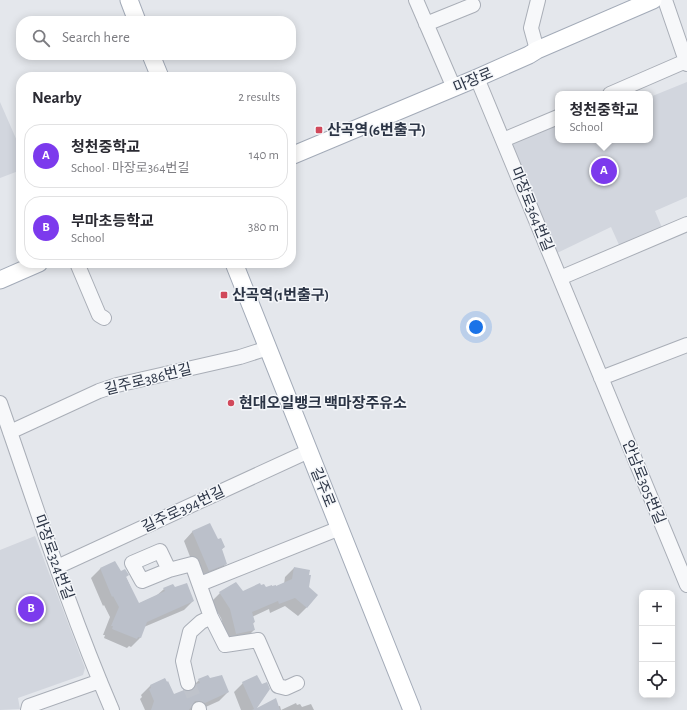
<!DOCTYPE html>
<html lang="en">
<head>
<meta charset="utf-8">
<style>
  body { margin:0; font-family:"Alegreya Sans","Noto Sans KR",sans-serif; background:#f7f7f7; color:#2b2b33 }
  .controls { position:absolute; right:12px; bottom:12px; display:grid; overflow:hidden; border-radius:8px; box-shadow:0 2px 10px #0003 }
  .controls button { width:36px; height:36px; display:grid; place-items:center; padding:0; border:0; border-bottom:1px solid #e1e1e2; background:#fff; color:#2b2b33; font:20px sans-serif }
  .you { position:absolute; left:476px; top:327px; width:14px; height:14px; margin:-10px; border:3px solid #fff; border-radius:50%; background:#1a73e8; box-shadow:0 0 0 6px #1a73e833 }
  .badge { display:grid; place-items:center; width:26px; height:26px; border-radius:50%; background:#7c3aed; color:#fff; font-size:13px; font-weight:700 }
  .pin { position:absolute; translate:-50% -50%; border:2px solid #fff; box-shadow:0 1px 4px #0006 }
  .popup { position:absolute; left:555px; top:91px; width:98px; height:52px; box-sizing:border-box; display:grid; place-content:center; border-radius:8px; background:#fff; filter:drop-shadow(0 1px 3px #0005); font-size:13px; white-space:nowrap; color:#7c7c81 }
  .popup b { font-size:15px; color:#2b2b33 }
  .popup::after { content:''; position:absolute; left:50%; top:100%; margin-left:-8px; border:8px solid transparent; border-top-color:#fff }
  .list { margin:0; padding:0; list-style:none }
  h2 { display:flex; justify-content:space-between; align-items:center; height:52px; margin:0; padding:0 16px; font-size:17px }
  h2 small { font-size:13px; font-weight:400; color:#7c7c81 }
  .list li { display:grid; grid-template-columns:26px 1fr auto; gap:12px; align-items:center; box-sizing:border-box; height:64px; margin:0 8px 8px; padding:0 8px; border:1px solid #e1e1e2; border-radius:16px }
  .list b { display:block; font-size:15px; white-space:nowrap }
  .list p { margin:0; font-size:13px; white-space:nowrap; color:#7c7c81 }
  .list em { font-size:13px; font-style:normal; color:#7c7c81 }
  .icon { flex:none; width:22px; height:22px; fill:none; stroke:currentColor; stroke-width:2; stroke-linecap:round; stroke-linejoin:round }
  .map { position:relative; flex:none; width:687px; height:710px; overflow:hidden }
  .search { position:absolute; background:#fff; box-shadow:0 2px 10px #0003; left:16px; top:16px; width:280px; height:44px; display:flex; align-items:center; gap:10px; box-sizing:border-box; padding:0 14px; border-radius:16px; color:#7c7c81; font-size:15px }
  .panel { position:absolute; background:#fff; box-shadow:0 2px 10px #0003; left:16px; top:72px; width:280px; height:196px; border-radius:16px }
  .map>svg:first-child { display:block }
  .built { fill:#d2d6de }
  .shadow { fill:#0003 }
  .building { fill:#bbc0ca }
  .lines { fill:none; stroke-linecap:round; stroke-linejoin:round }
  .minor-tunnel { stroke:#bfc3cb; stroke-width:14; stroke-dasharray:14 7; stroke-linecap:butt }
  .minor-casing { stroke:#a9aeb7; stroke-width:16 }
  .major-casing { stroke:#a3abb8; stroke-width:19 }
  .minor { stroke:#f7f8fa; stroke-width:14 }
  .major { stroke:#fff; stroke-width:17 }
  .poi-dot { fill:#d1495b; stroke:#f4f6f9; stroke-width:1.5 }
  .labels { text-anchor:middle; stroke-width:3; stroke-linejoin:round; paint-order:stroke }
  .street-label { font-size:15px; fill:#2b3445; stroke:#f4f6f9 }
  .poi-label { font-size:15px; font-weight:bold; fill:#2b3445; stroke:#f4f6f9; text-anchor:start }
</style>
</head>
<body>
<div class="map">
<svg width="687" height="710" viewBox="0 0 687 710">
  <rect width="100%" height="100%" fill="#e4e7ec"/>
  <path class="built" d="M687,82V197L655,211L663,230L620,247L611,227L555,254L510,144L558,124V140H650V97Z
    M0,102L21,150V170L0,178Z
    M35,536L85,668L83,675L18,698L20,709L0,710V550Z"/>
  <path class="shadow" d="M193,531L217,540L224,547L221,550L226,564L217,573L199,580L184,541Z
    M115,563L120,572L126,577L138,604L156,596L164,589L173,585L174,588L193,601L184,610L144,627L140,638L131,647L129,646L127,648L104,638L105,635H103L110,617L104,605L103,606L91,578L100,569Z
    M294,568L307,607L298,616L285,606L270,613L269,609L252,617L254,622L253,624L254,630L245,639L228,642L221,618L211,602L220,593L243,592L276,587L284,584L285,577Z
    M165,679L174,695L191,691L190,689L199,680L209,679L228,692L219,701L199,710H145L140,699L142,697L141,695L150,686Z
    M243,683L262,686L254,710H241L234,692Z
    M296,703L297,705L300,704L302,707L311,704L314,710H257L280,706L281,710Z"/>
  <path class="building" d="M210,523L218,539L221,538L225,547L222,549L227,564L209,571L192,531Z
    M115,561L121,571L125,569L129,575L126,577L139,603L165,591L163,588L173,584L175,587L187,583L194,601L147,622L141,638L138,637L137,639L112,629L113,626H111L119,607L113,596L112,597L100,568Z
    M294,567L310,570L309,575H311L309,587L318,595L307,608L295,598L279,604L278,601L252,612L255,622L253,623L255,630L236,634L230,609L219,592L236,582L243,591L260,583L261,585L264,584L266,587L272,585V586L276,585V586L292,579Z
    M208,675L210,678L222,675L229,692L205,703L199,701H195L189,710H151L154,701L149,689L151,688L150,685L165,678L167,682L168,681L174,694L184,690L189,691L193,689L196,684L200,683L198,679Z
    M257,675L262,684L267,682L270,689L257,708L276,698L280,710H252L254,709L242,682Z"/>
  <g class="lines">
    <path class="minor-tunnel" d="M188,683L199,709"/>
    <defs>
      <path id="minor" d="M416,0L454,88
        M665,0L687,64
        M426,24L473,5
        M537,50L531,28L538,0
        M477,78L687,585
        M610,94L686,61
        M503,140L558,117
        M77,263L99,315L104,318
        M560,278L687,224
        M601,378L687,345
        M0,403C36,506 69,610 112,710
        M10,432L99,391L117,385L240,357L268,348
        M57,567L309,451
        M169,570L160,551L132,563L142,581L169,570L192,564L211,617L225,645L258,640L278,686L286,688L297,683
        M200,584L340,528
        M188,683L183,661L190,632L201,622L211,617
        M199,709V710
        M28,710L29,706L100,681"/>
      <path id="major" d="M129,0L137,21
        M151,55L160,77
        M291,156L477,78L529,55L537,50L653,0
        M234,263L412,710
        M0,280L39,263"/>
    </defs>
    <use href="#minor" class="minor-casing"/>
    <use href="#major" class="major-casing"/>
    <use href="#minor" class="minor"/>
    <use href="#major" class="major"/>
  </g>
  <g class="poi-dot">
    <rect x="315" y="126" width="8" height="8" rx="2"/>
    <rect x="220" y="291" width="8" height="8" rx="2"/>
    <circle cx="231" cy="403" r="4"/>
  </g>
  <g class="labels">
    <g class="street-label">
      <text transform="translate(473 80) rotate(-23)" y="5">마장로</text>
      <text transform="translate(532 209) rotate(68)" y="5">마장로364번길</text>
      <text transform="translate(148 379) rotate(-14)" y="5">길주로386번길</text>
      <text transform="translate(644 482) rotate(68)" y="5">안남로305번길</text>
      <text transform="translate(323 487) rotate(68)" y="5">길주로</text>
      <text transform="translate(183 509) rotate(-25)" y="5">길주로394번길</text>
      <text transform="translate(54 557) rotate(70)" y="5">마장로324번길</text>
    </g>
    <g class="poi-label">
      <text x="327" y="135">산곡역(6번출구)</text>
      <text x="232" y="300">산곡역(1번출구)</text>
      <text x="239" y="408">현대오일뱅크 백마장주유소</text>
    </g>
  </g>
</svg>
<div class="controls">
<button>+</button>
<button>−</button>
<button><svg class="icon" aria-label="locate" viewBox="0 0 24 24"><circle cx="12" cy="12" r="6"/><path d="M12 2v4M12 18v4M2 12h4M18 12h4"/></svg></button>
</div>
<div class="you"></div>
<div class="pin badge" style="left:604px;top:171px">A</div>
<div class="popup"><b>청천중학교</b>School</div>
<div class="pin badge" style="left:31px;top:609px">B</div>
<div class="search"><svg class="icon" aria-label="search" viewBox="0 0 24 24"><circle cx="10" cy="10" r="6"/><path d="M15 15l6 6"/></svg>Search here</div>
<section class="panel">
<h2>Nearby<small>2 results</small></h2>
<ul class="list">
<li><span class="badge">A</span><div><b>청천중학교</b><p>School · 마장로364번길</p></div><em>140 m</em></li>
<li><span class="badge">B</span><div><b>부마초등학교</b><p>School</p></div><em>380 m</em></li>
</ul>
</section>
</div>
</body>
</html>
